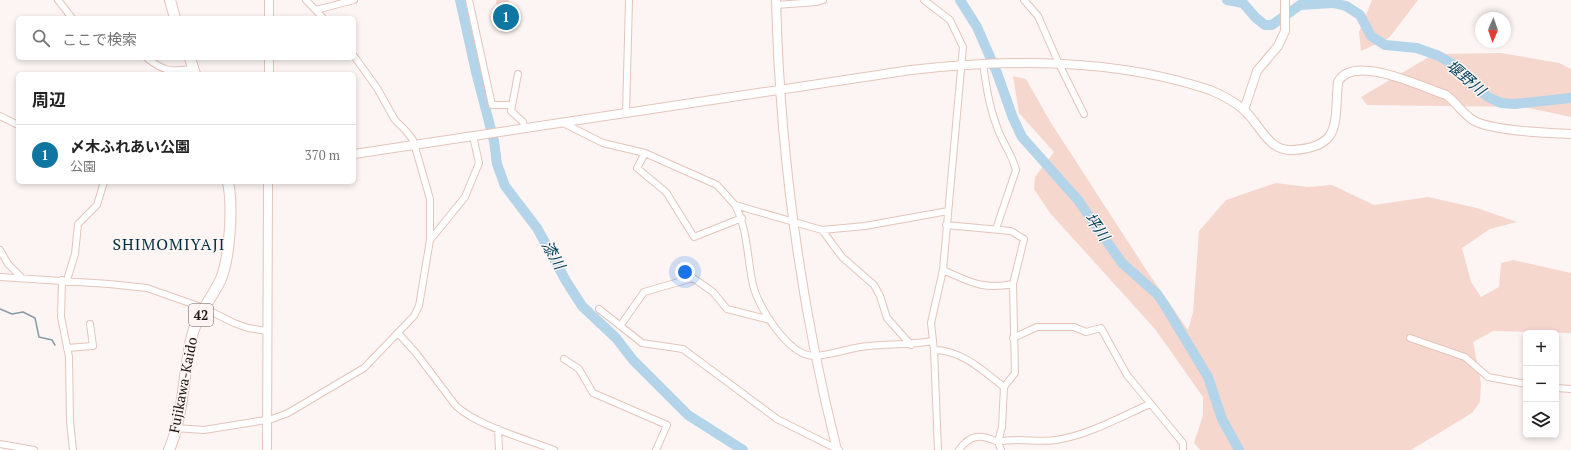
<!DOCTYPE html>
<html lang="ja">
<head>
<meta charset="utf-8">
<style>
  body { margin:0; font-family:"PT Serif","Noto Sans JP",serif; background:#f2f2f2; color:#222 }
  .controls { position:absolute; right:12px; bottom:12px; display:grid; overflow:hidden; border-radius:6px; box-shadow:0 2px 6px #0003 }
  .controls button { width:36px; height:36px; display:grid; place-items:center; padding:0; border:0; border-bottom:1px solid #e0e0e0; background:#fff; color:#222; font:20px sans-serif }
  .compass { position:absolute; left:1475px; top:12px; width:36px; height:36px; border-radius:50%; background:#fff; box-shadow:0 2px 6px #0003; rotate:182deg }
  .you { position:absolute; left:685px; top:272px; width:14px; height:14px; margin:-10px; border:3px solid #fff; border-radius:50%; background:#1a73e8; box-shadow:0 0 0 6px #1a73e833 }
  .badge { display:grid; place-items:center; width:26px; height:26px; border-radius:50%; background:#0f75a1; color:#fff; font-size:13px; font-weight:700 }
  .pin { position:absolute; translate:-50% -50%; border:2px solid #fff; box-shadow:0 1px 4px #0006 }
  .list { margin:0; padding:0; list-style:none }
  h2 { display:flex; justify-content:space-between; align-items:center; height:52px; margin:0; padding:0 16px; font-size:17px }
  h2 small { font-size:13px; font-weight:400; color:#767676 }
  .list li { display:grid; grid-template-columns:26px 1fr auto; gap:12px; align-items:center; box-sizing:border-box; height:60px; padding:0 16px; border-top:1px solid #e0e0e0 }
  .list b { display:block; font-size:15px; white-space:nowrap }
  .list p { margin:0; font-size:13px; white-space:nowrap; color:#767676 }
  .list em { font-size:13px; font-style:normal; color:#767676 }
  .icon { flex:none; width:22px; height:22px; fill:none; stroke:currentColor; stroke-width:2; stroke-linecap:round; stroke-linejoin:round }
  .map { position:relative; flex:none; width:1571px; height:450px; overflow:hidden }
  .search { position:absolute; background:#fff; box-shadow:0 2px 6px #0003; left:16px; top:16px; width:340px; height:44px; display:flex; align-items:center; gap:10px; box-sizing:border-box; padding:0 14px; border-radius:6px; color:#767676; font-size:15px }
  .panel { position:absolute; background:#fff; box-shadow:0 2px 6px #0003; left:16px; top:72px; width:340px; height:112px; border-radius:6px }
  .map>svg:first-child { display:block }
  .green { fill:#f5d7ce }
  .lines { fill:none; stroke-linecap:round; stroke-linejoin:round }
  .stream { stroke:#879ba8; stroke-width:1.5 }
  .river { stroke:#b4d5e9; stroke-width:10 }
  .minor-casing { stroke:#e5c4ba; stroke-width:8 }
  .tertiary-casing { stroke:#e5c4ba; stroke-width:10 }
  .primary-casing { stroke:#e5c4ba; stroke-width:12 }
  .minor { stroke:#fff; stroke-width:6 }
  .tertiary { stroke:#fff; stroke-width:8 }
  .primary { stroke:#fff; stroke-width:10 }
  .labels { text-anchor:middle; stroke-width:3; stroke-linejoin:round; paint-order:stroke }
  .shield { fill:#fcf5f3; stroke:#615754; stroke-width:1 }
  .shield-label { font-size:13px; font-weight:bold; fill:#1e1310 }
  .street-label { font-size:14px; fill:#1e1310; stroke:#fcf5f3 }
  .water-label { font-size:15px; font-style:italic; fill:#02425d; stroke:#fcf5f3 }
  .quarter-label { font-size:16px; letter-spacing:1px; fill:#002e43; stroke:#fcf5f3 }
</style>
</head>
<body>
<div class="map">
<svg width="1571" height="450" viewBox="0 0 1571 450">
  <rect width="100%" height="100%" fill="#fcf5f3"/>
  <path class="green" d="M496,0H508L517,9L511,25L500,26Z
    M1372,0H1418L1389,38L1361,51L1359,32Z
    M1501,53L1559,63L1571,69V117L1524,107L1367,105L1361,97L1434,54Z
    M1013,76L1026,79L1051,123L1147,271L1188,330L1193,313L1199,231L1226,200L1276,183L1308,187L1332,185L1374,205L1428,197L1477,208L1517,222L1490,229L1462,248L1471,282L1481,297L1499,287L1501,263L1513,260L1571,273V333L1493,331L1473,342L1481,383L1480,402L1472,413L1411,450H1200L1194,443L1203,415V397L1155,329L1050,213L1034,189L1035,177L1054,152L1019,113Z"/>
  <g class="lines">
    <path class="stream" d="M0,309L12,314L23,312L35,318L39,337L52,340L55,345"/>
    <path class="river" d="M460,0L476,72L494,141L497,164L505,186L537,228L566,281L582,306L616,338L633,360L688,415L743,450
      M960,0L977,27L997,73L1013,118L1022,137L1078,200L1122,263L1157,294L1164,304L1208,377L1222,419L1239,450
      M1227,0L1243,3L1256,18L1265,25H1272L1300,5L1333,3L1346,6L1360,15L1371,36L1385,45L1417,48L1439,56L1456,66L1477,88L1488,97L1501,103L1515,104L1571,98"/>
    <defs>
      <path id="minor" d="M58,0L72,18
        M306,0L323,18
        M469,0L492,105H511
        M924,0L950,20L963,47L943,270L931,323L934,350L938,450
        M1024,0L1038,16L1059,64L1084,114
        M776,5L817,2L823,0
        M316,10L354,0
        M354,56L377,88L395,120L406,131L413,140L430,199V240
        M147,58C166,73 171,71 194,69
        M983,63C986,85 989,106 997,127C1002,142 1012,154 1016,170L996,229
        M518,74L511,111L523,122L525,129
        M626,114L629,0
        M0,116L18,125
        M563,123L603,143L645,153L717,185L735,205L822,230L865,226L948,211
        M645,153L637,168L666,192L694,237L742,218
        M735,205C748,230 747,258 753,285C758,307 789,357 815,356C833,355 851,347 869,346C890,344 911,345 932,341
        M946,225L1011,231L1024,239L1013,284L1015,373L1004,387L1002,427L998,442C1017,437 1037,443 1056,440C1089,435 1120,417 1150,404
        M822,230L842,257L874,285L880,296L887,318L911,345
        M0,250L8,264L21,277
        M943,270C970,282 983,290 1013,284
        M0,277L109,284L147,288L204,308L234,323L248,328L267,331
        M62,280L61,317L69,357L70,421L73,450
        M67,280L75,254L78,224L97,205L104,182
        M599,309L642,343L683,349L777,419L839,450
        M620,326L644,292L693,278L713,292L727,309L770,320
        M398,333L416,353L456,406C478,426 526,439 554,450
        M1013,338L1037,327H1074L1086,332L1101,328L1127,375L1183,443V450
        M1410,338L1465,357L1488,377L1526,384
        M67,348L93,346L90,324
        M934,350C962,350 983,371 1004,387
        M564,359L579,369L593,393L667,425L656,450
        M1556,388L1571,389
        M175,428L204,430L272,419L288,413L364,368L414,316L419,306L430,240L465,197L479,163L473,136
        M498,429L499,450
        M0,444L34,450
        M959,450C970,434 981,434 998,442L1001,450"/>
      <path id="tertiary" d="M269,0V18
        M776,0C780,152 800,303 837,450
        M269,74V58
        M1244,110L1257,71L1278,46L1285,31V0
        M354,154L911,70C1010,59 1114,58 1210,90C1222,95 1234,101 1244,110C1260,124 1268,152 1293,150C1343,147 1334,122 1338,82C1353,53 1422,87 1446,95C1456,102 1463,114 1473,120C1490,131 1549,133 1571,134
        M267,450L268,182"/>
      <path id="primary" d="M170,0L175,18
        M190,58L195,74
        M169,450C184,416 183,372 192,336C197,315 212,298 221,279C230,256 233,206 228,182"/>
    </defs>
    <use href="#minor" class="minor-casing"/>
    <use href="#tertiary" class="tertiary-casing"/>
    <use href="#primary" class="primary-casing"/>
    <use href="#minor" class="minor"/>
    <use href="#tertiary" class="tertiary"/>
    <use href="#primary" class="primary"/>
  </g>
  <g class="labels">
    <rect class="shield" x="189" y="304" width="24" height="22" rx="3"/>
    <g class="shield-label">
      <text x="201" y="320">42</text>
    </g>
    <g class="street-label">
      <text transform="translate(183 385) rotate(-79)" y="5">Fujikawa-Kaido</text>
    </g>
    <g class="water-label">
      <text transform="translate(1466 78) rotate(40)" y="5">堰野川</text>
      <text transform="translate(1097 227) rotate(55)" y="5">坪川</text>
      <text transform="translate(553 255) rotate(60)" y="5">漆川</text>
    </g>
    <g class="quarter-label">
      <text x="169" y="250">SHIMOMIYAJI</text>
    </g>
  </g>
</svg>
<div class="controls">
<button>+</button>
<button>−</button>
<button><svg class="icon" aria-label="layers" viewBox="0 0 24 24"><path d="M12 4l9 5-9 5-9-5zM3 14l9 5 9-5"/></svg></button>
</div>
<svg class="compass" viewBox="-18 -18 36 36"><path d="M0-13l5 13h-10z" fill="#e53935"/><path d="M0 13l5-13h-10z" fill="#767676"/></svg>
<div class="you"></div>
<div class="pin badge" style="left:506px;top:17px">1</div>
<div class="search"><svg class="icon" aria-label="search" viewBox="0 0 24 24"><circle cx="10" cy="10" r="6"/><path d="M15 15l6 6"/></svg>ここで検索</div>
<section class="panel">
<h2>周辺<small></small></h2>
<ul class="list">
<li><span class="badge">1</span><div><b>〆木ふれあい公園</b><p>公園</p></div><em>370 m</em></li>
</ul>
</section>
</div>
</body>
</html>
